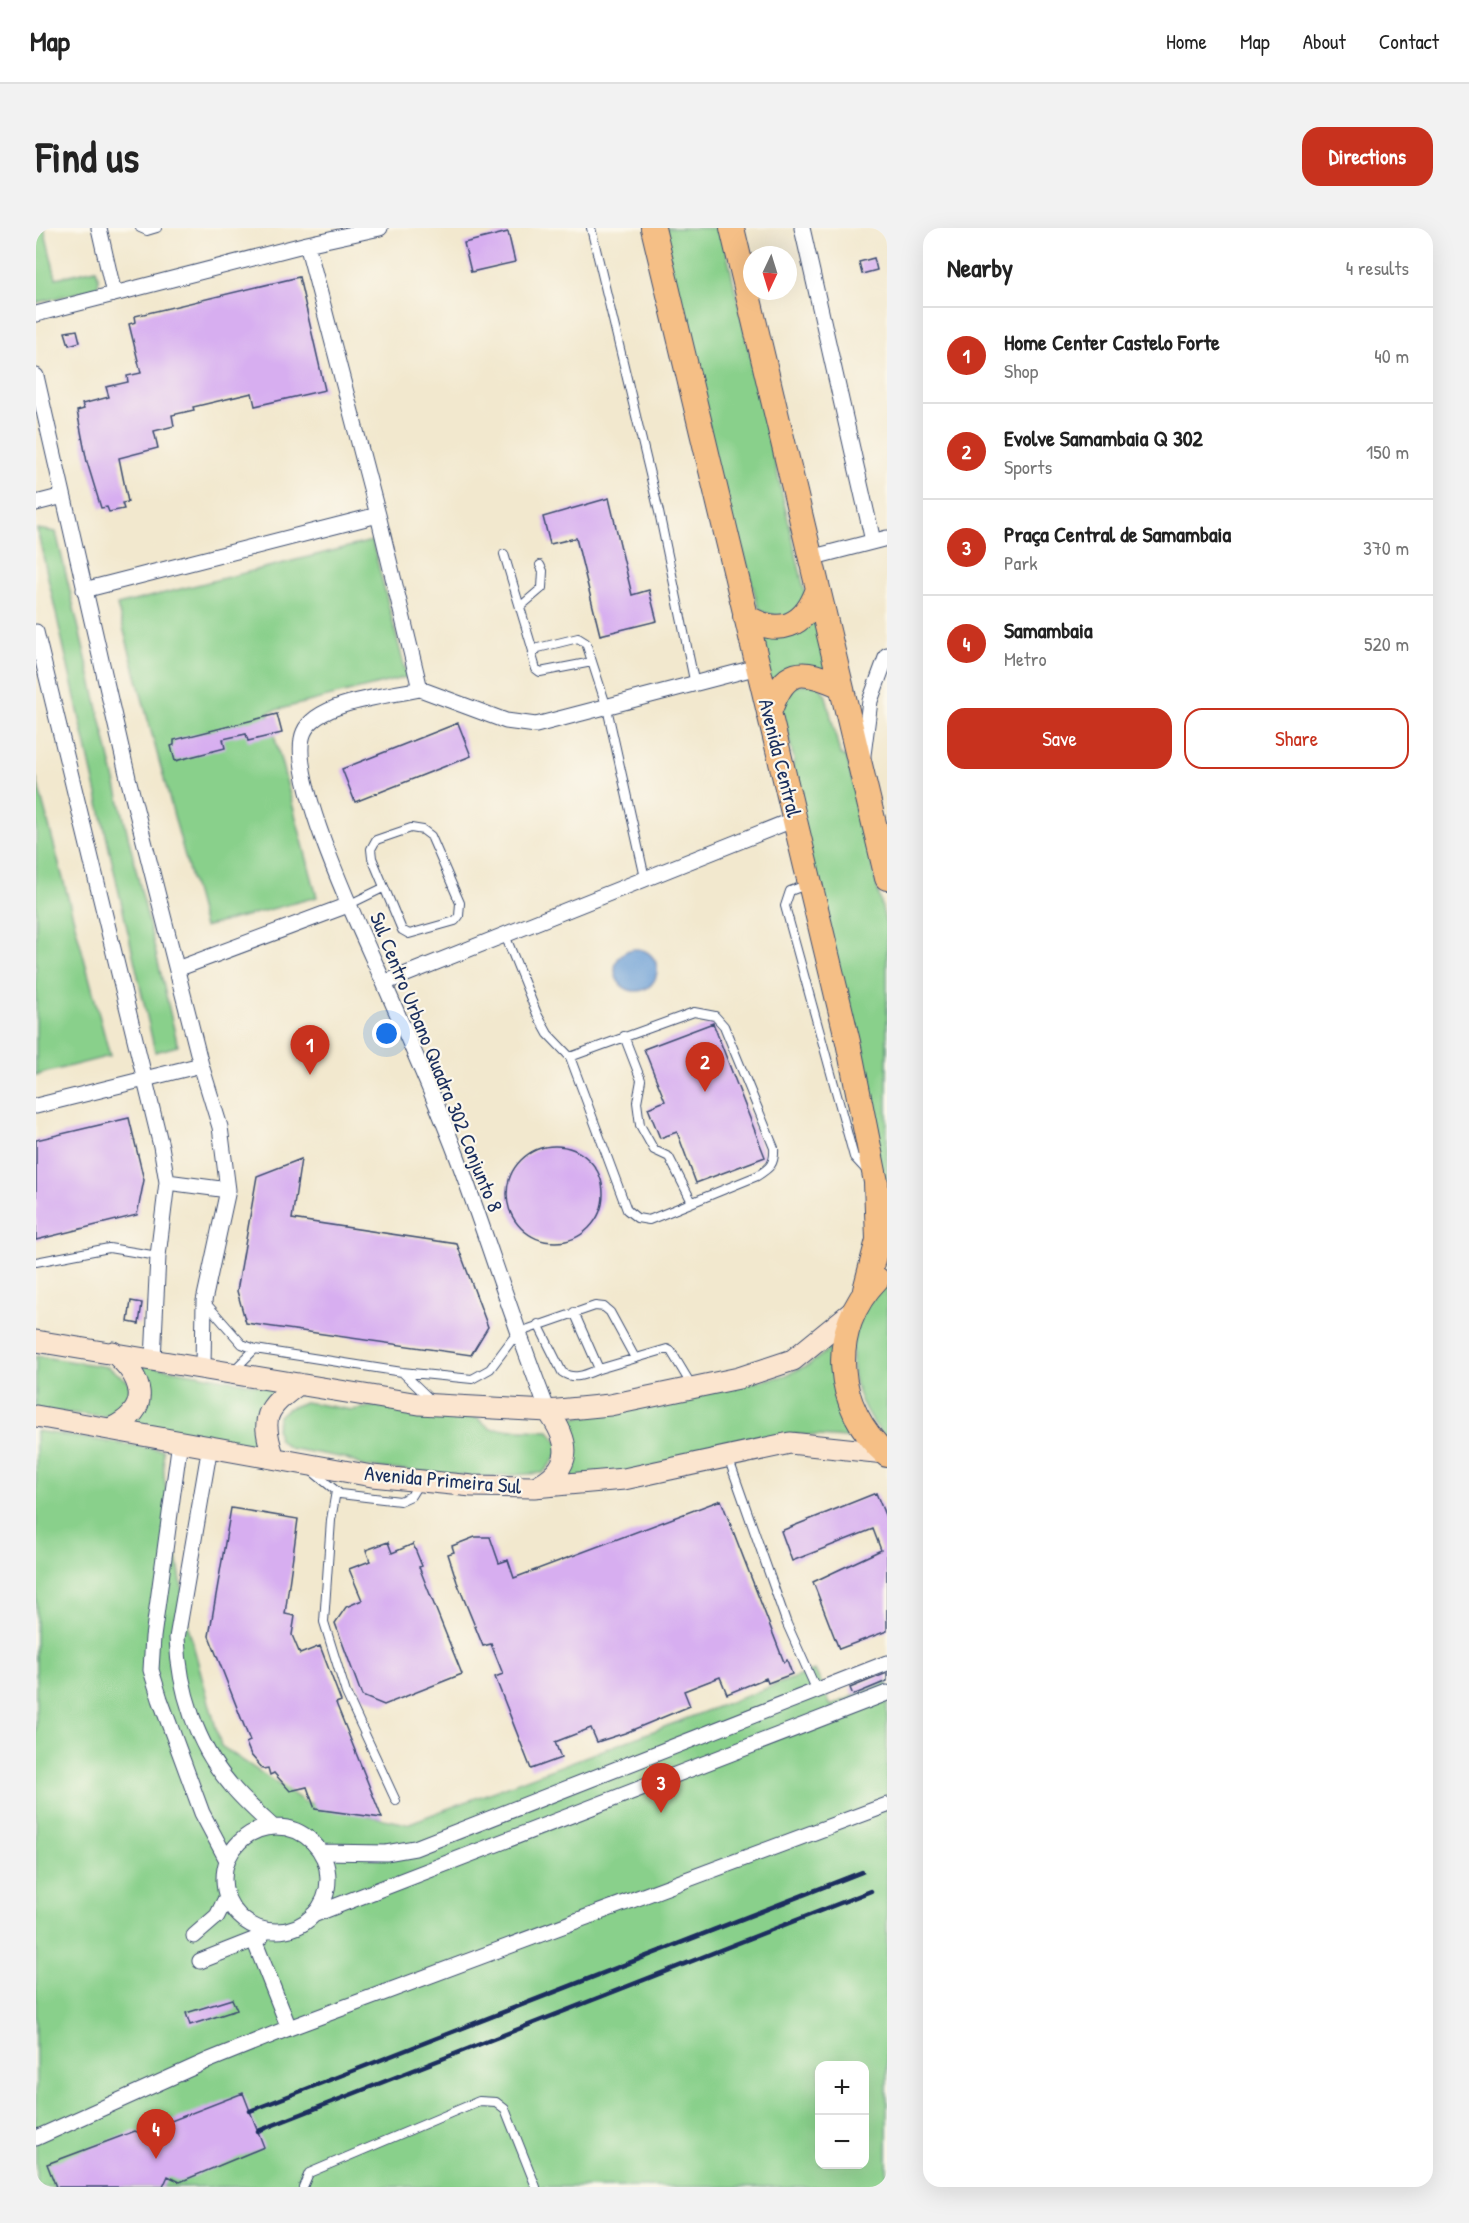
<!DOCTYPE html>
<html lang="en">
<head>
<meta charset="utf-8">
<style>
  body { margin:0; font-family:"Patrick Hand",sans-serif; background:#f2f2f2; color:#222 }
  .controls { position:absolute; right:18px; bottom:18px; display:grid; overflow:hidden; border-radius:12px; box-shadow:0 6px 24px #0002 }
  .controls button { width:54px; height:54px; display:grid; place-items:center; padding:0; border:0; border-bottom:2px solid #e0e0e0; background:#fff; color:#222; font:30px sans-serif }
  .compass { position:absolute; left:707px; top:18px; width:54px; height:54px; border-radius:50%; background:#fff; box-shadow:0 6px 24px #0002; rotate:184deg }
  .you { position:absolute; left:351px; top:806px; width:21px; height:21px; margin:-15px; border:4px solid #fff; border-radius:50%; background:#1a73e8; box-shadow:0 0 0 9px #1a73e833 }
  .badge { display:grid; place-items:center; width:39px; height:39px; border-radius:50%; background:#c8321e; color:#fff; font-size:20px; font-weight:700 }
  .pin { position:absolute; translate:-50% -50px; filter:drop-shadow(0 2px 3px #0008) }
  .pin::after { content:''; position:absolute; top:32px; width:21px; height:18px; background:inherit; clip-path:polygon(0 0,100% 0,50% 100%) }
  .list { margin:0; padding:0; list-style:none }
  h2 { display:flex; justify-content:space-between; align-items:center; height:78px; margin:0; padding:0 24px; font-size:26px }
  h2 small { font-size:20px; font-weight:400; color:#767676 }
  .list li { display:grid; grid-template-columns:39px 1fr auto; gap:18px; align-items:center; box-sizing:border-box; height:96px; padding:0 24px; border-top:2px solid #e0e0e0 }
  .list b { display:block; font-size:22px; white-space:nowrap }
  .list p { margin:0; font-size:20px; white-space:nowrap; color:#767676 }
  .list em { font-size:20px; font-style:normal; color:#767676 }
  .actions { display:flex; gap:12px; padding:18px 24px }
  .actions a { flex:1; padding:14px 0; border:2px solid #c8321e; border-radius:18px; text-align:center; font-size:21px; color:#c8321e }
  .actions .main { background:#c8321e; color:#fff }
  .map { position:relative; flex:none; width:851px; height:1959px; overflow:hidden; border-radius:18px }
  header { display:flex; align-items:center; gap:36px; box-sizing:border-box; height:84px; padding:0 30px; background:#fff; border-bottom:2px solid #e0e0e0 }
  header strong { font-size:28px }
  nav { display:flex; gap:33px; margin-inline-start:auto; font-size:21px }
  .intro { display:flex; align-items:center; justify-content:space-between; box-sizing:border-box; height:144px; padding:0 36px }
  h1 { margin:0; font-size:42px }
  .button { padding:15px 27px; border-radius:18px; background:#c8321e; color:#fff; font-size:21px; font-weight:700 }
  main { display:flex; gap:36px; padding:0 36px }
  aside { flex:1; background:#fff; border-radius:18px; box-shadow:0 6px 24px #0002 }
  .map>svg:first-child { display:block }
  .green { fill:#89d08b; stroke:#528074; stroke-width:1.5; fill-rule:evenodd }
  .water { fill:#6a9ed6; stroke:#42669a; stroke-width:1.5 }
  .building { fill:#d7aef0 }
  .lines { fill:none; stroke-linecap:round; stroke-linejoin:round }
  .lane-casing { stroke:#3b4b6f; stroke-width:10 }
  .street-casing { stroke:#3b4b6f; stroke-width:17 }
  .secondary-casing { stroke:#3b4b6f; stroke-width:23 }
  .primary-casing { stroke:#3b4b6f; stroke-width:26 }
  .lane { stroke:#fff; stroke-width:8 }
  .street { stroke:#fff; stroke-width:15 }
  .secondary { stroke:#fbe5cf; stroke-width:21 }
  .primary { stroke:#f5bf86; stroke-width:24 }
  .rail { stroke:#1b2f5e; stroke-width:4.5 }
  .labels { text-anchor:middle; stroke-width:4.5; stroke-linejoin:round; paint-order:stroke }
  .street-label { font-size:21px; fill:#1b2f5e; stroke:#fbf7ec }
</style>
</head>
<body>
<header>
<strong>Map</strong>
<nav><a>Home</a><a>Map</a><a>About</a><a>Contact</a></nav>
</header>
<div class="intro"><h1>Find us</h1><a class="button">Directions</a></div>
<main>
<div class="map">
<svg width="851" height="1959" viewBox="0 0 851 1959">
  <rect width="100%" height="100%" fill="#fbf7ec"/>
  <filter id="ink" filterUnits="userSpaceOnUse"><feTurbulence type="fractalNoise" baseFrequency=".0167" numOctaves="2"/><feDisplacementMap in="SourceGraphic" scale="12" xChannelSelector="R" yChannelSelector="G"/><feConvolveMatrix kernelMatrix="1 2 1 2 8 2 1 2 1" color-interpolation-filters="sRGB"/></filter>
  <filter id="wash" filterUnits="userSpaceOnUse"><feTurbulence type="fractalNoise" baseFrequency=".008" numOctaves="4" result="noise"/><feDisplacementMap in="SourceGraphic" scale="24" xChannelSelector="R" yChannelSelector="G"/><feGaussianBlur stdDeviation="1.35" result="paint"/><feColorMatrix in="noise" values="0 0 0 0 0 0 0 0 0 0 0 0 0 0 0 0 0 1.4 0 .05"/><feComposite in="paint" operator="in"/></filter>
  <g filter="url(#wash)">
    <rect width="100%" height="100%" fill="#f2e8ce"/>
    <path class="green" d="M0,0H8L20,50L60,41L63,52L61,60L0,75Z
      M623,0H685L769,365L767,375L750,391L727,384L722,378L706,320L691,305Z
      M1,301L20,304L142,818L119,824Z
      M336,313L371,449L232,484L281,669L168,699L81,377Z
      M780,387L794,443L734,457L720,401Z
      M781,454L790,468L804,526L811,530L851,701V980L753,551L758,532L745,477L750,460Z
      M0,549L74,828L0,847Z
      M851,1053V1210C817,1179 803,1118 830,1078C836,1069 844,1061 851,1053Z
      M800,1116L822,1211L757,1206L588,1246L524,1253L528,1192L748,1148L774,1136Z
      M0,1128L72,1139L92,1153L98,1174L89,1190L0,1182Z
      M104,1136L240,1160L230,1172L228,1222L92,1198L113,1165Z
      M269,1174L316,1182L339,1178L441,1190L455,1201L513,1203L527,1221L507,1245L449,1249L329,1239L309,1230L253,1220L243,1212L240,1200L243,1188L251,1181Z
      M0,1203L127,1222L128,1248L153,1402L185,1518L269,1574L371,1596L779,1442L795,1478L851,1453V1959H0ZM784,1838H828V1936H784Z"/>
    <path class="water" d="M579 742a21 21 0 1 1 42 0a21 21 0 1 1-42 0Z"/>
    <g id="blocks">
      <path class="building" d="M472,4L479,34L435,44L428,15Z
        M838,30L841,42L826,46L823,34Z
        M263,49L289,162L219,178L216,165L157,179L158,182L136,187L138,198L118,203L122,220L83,230L92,274L86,275L88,281L73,284L71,279L65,280L51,234L41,183L48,181L46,176L73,169L70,159L92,154L91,148L105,145L93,96L100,94L99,88Z
        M41,102L44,114L33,117L29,104Z
        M573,270L596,367L613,362L621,393L564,407L540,310L514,316L507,289Z
        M241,486L246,505L212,513L210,506L187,511L189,520L139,533L135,518L138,517V512Z
        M422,495L435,528L319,574L306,541Z
        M677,795L729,929L660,955L641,904L624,910L612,880L629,873L608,821Z
        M93,890L108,952L101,987L0,1012V912Z
        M471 966a48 48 0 1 1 96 0a48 48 0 1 1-96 0Z
        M265,931L256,991L421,1016L452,1099L435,1127L210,1095L201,1063L221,948Z
        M95,1073L106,1075L103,1096L92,1094Z
        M840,1265L851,1292V1403L803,1421L777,1354L845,1322L837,1301L756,1333L745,1303Z
        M685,1272L748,1434L751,1432L756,1446L732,1455L730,1450L691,1466L684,1449L648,1463L654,1478L589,1505L561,1514L555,1500L519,1514L525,1530L495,1541L459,1449L467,1446L455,1416L447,1418L421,1354L412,1326L418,1324L416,1318L439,1309H454L463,1335L472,1332L478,1350Z
        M195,1280L262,1291L249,1386L259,1388L256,1407L264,1426L284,1418L305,1473L300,1475L346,1590L279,1581L271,1559L254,1563L238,1545L234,1547L232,1540L227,1541L215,1527L210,1515L214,1513L173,1408Z
        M352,1314L356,1325L377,1316L386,1338L383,1339L426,1446L348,1477L326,1468L299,1395L310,1379L326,1372L313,1341L334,1333L330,1322Z
        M851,1445V1453L817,1467L814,1460Z
        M196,1771L201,1782L154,1797L150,1785Z
        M207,1865L228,1919L144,1954L132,1948L127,1959H20L11,1936L99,1903L117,1910L122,1898Z"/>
    </g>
  </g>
  <g filter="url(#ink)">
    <use href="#blocks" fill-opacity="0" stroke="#3b4b6f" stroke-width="1.5"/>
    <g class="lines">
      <defs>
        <path id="lane" d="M104,0L111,3L121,0
          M555,0L623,284L659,457
          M468,326L497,423
          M485,378L506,360L507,343L504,337
          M556,434L504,444L500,441L496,427L502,420L542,410L550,415L571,480L609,650
          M375,600L387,602L395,608L424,675L423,688L419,693L373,706L366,702L336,630L335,621L340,612Z
          M770,657L754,663L749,678L818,929L831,943
          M312,677L347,660
          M469,707L501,786L512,806L534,829
          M658,784L679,788L688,798L738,920C739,936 734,940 721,948L613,992L601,990L591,982L534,829Z
          M588,808L605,852L601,874L604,897L618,922L633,929L656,974
          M0,1034L73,1020L122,1028
          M169,1074L206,1116L219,1121L366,1144L436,1151L454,1141L481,1105L559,1078L568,1079L574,1084L599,1130
          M538,1084L563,1141L631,1121L635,1123L656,1158
          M502,1096L526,1144C538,1153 551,1146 563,1141
          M199,1141L219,1121
          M366,1144L395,1172
          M692,1229L751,1396L781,1463
          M277,1244L304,1266L364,1273L375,1268L383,1255
          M300,1263L295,1292L288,1394L310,1465L360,1573
          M267,1959L273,1945L443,1873L460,1874L469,1881L500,1959"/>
        <path id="street" d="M63,0L78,66L271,16L344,0
          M766,0L837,313
          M271,16L342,287L384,461L470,493L500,497L722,439
          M0,86L78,66
          M0,148L92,550L165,837L184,899L192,962L168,1073L167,1140
          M0,275L27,268
          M774,330L851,310
          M48,362L342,287
          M0,404L125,918L131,954L122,1028L117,1132
          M384,461C353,468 282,473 268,504C249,546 328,710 348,755C373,813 400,872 422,931C453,1015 479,1100 512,1183
          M827,527L834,473L851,427
          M141,741L312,677
          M348,755L759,591
          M0,878L165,837
          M131,954L192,962
          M144,1213L117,1409L115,1442L124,1471L166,1585L191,1632
          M174,1218L141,1410C143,1461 160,1516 194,1556C207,1572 222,1585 237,1599
          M188 1651a52 52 0 1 1 104 0a52 52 0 1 1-104 0Z
          M285,1624L350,1625L379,1620L851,1435
          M277,1687L851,1465
          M158,1708L181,1688L191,1668
          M218,1712L253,1800
          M164,1733L225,1709
          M0,1910L171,1833L253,1800L851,1577"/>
        <path id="secondary" d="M0,1113L383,1176L512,1183L574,1177L703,1150L757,1132L816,1084
          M0,1188L336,1248L436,1258L498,1259L588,1251L754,1215L849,1225
          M76,1200C118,1180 106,1149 77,1124
          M238,1230C224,1189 229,1181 263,1156
          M499,1259C538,1240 535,1215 512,1183"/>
        <path id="primary" d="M617,0L812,814L840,954L842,1012L829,1062
          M696,0L851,650
          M709,388C743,409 769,399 782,361
          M733,485C749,439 764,440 805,458
          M841,1051C791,1102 798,1180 851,1227"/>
      </defs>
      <use href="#lane" class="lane-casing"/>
      <use href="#street" class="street-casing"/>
      <use href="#secondary" class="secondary-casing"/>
      <use href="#primary" class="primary-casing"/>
      <use href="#lane" class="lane"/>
      <use href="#street" class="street"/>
      <use href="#secondary" class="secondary"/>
      <use href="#primary" class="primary"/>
      <path class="rail" d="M214,1883L826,1644
        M222,1903L835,1663"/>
    </g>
  </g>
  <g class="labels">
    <g class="street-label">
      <text transform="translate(744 530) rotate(76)" y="7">Avenida Central</text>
      <text transform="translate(400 834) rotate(68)" y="7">Sul Centro Urbano Quadra 302 Conjunto 8</text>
      <text transform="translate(407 1252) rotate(5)" y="7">Avenida Primeira Sul</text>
    </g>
  </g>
</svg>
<div class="controls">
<button>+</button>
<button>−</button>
</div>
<svg class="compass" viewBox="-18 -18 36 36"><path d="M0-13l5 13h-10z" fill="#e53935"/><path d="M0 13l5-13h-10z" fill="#767676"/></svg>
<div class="you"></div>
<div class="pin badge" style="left:274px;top:847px">1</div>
<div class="pin badge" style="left:669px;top:864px">2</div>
<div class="pin badge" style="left:625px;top:1585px">3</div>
<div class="pin badge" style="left:120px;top:1931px">4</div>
</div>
<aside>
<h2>Nearby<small>4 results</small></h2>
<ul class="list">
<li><span class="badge">1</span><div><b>Home Center Castelo Forte</b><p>Shop</p></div><em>40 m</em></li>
<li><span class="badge">2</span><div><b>Evolve Samambaia Q 302</b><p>Sports</p></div><em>150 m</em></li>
<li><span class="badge">3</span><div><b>Praça Central de Samambaia</b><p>Park</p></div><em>370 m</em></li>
<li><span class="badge">4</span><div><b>Samambaia</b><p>Metro</p></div><em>520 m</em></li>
</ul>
<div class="actions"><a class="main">Save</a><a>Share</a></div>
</aside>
</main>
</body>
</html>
